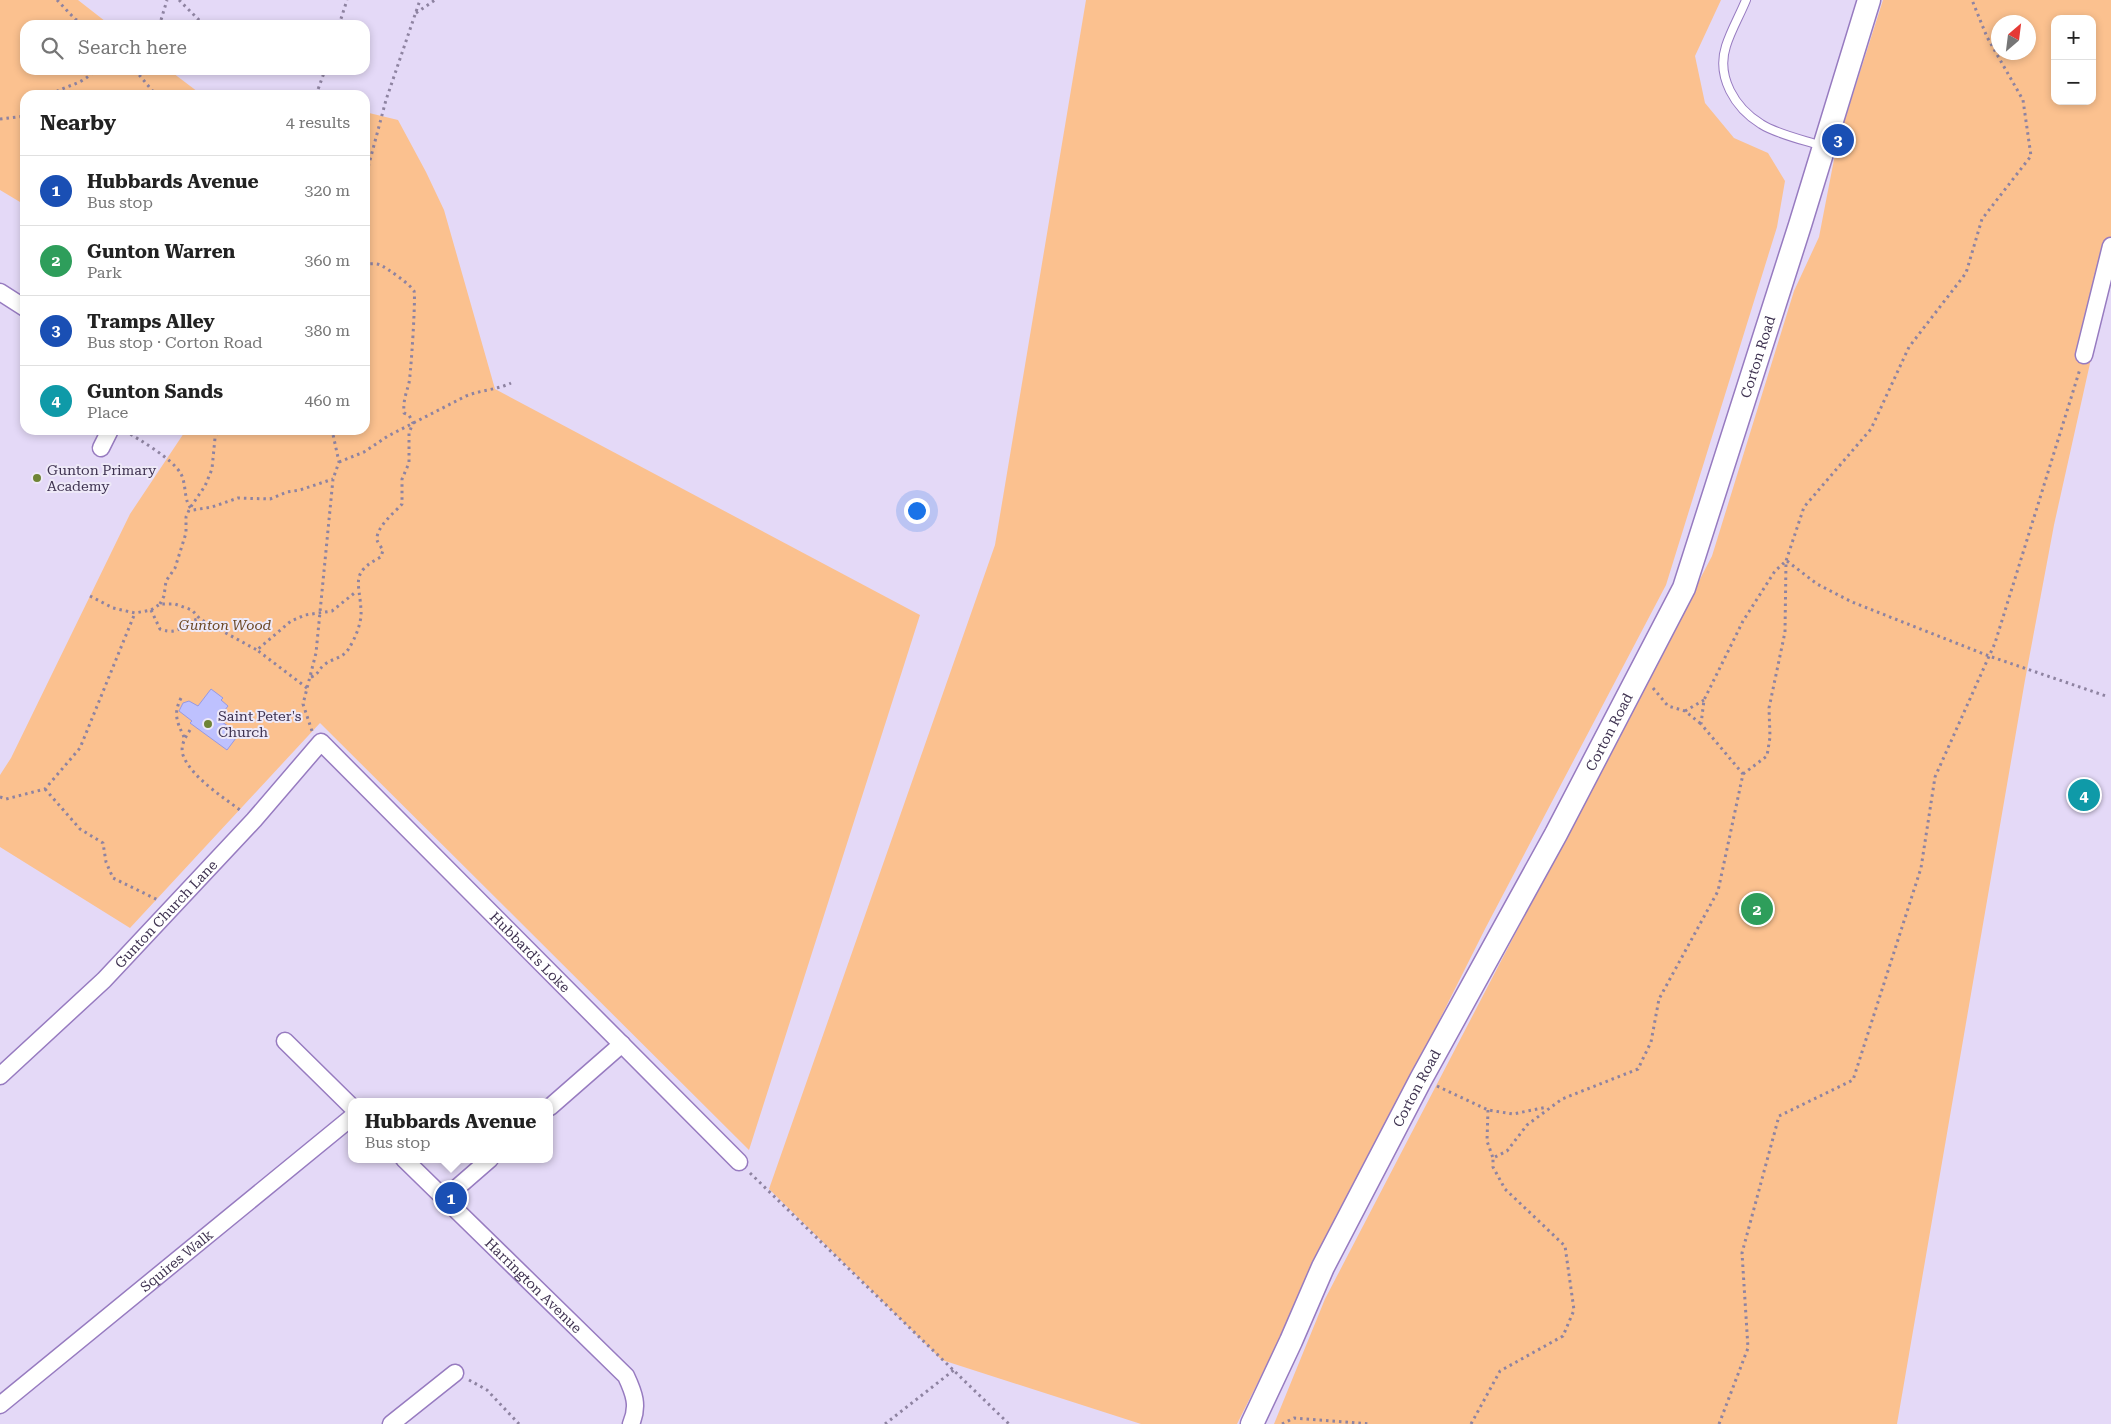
<!DOCTYPE html>
<html lang="en">
<head>
<meta charset="utf-8">
<style>
  body { margin:0; font-family:"Roboto Serif",serif; background:#f2f2f2; color:#222 }
  .controls { position:absolute; right:15px; top:15px; display:grid; overflow:hidden; border-radius:10px; box-shadow:0 2px 8px #0003 }
  .controls button { width:45px; height:45px; display:grid; place-items:center; padding:0; border:0; border-bottom:1px solid #e0e0e0; background:#fff; color:#222; font:25px sans-serif }
  .compass { position:absolute; left:1991px; top:15px; width:45px; height:45px; border-radius:50%; background:#fff; box-shadow:0 2px 8px #0003; rotate:28deg }
  .you { position:absolute; left:916px; top:510px; width:18px; height:18px; margin:-12px; border:4px solid #fff; border-radius:50%; background:#1a73e8; box-shadow:0 0 0 8px #1a73e833 }
  .badge { display:grid; place-items:center; width:32px; height:32px; border-radius:50%; background:#ea580c; color:#fff; font-size:16px; font-weight:700 }
  .pin { position:absolute; translate:-50% -50%; border:2px solid #fff; box-shadow:0 1px 5px #0006 }
  .popup { position:absolute; left:348px; top:1098px; width:205px; height:65px; box-sizing:border-box; display:grid; place-content:center; border-radius:10px; background:#fff; filter:drop-shadow(0 1px 4px #0005); font-size:16px; white-space:nowrap; color:#767676 }
  .popup b { font-size:19px; color:#222 }
  .popup::after { content:''; position:absolute; left:50%; top:100%; margin-left:-10px; border:10px solid transparent; border-top-color:#fff }
  .list { margin:0; padding:0; list-style:none }
  h2 { display:flex; justify-content:space-between; align-items:center; height:65px; margin:0; padding:0 20px; font-size:21px }
  h2 small { font-size:16px; font-weight:400; color:#767676 }
  .list li { display:grid; grid-template-columns:32px 1fr auto; gap:15px; align-items:center; box-sizing:border-box; height:70px; padding:0 20px; border-top:1px solid #e0e0e0 }
  .list b { display:block; font-size:19px; white-space:nowrap }
  .list p { margin:0; font-size:16px; white-space:nowrap; color:#767676 }
  .list em { font-size:16px; font-style:normal; color:#767676 }
  .icon { flex:none; width:28px; height:28px; fill:none; stroke:currentColor; stroke-width:2; stroke-linecap:round; stroke-linejoin:round }
  .map { position:relative; flex:none; width:2111px; height:1424px; overflow:hidden }
  .search { position:absolute; background:#fff; box-shadow:0 2px 8px #0003; left:20px; top:20px; width:350px; height:55px; display:flex; align-items:center; gap:12px; box-sizing:border-box; padding:0 18px; border-radius:15px; color:#767676; font-size:19px }
  .panel { position:absolute; background:#fff; box-shadow:0 2px 8px #0003; left:20px; top:90px; width:350px; height:345px; border-radius:15px }
  .map>svg:first-child { display:block }
  .green { fill:#fbc18f; fill-rule:evenodd }
  .building { fill:#bec1fe; stroke:#9799e2 }
  .lines { fill:none; stroke-linecap:round; stroke-linejoin:round }
  .lane-casing { stroke:#977bc0; stroke-width:10 }
  .street-casing { stroke:#977bc0; stroke-width:19 }
  .secondary-casing { stroke:#977bc0; stroke-width:25 }
  .path { stroke:#8e83a1; stroke-width:3; stroke-dasharray:2.5 4; stroke-linecap:butt }
  .lane { stroke:#fff; stroke-width:8 }
  .street { stroke:#fff; stroke-width:16 }
  .secondary { stroke:#fff; stroke-width:22 }
  .poi-dot { fill:#6f8435; stroke:#eee9f8; stroke-width:2 }
  .labels { text-anchor:middle; stroke-width:4; stroke-linejoin:round; paint-order:stroke }
  .street-label { font-size:14px; fill:#3f3351; stroke:#eee9f8 }
  .poi-label { font-size:14px; fill:#3f3351; stroke:#eee9f8; text-anchor:start }
  .park-label { font-size:14px; font-style:italic; fill:#6a4623; stroke:#eee9f8 }
</style>
</head>
<body>
<div class="map">
<svg width="2111" height="1424" viewBox="0 0 2111 1424">
  <rect width="100%" height="100%" fill="#e4d9f7"/>
  <path class="green" d="M0,0H78L110,25H25V70H169L202,95H25V205L0,190Z
    M1086,0H1721L1695,56L1705,103L1734,138L1768,153L1785,181L1777,227L1666,585L1486,927L1237,1424H1141L942,1360L769,1189L995,545Z
    M1883,0H2111V269L2054,525L2025,680L1897,1424H1274L1325,1299L1712,556L1794,291L1819,237L1837,144ZM2055,19H2092V101H2055ZM1998,22H2028V52H1998Z
    M365,112L398,120L426,172L444,210L495,389L920,615L749,1150L320,723L130,928L0,847V775L11,758L130,514L186,430H365Z"/>
  <path class="building" d="M211,689L223,698L221,700L228,706L218,719L239,734L227,750L190,723L192,721L179,711L183,703L189,701L198,706Z"/>
  <g class="lines">
    <defs>
      <path id="lane" d="M1746,0C1740,15 1731,30 1726,46C1716,77 1735,108 1761,124C1776,134 1804,140 1822,146"/>
      <g id="street">
        <path d="M0,292L25,308"/>
        <path d="M2084,355L2111,246"/>
        <path d="M101,448L110,430"/>
        <path d="M285,1041L352,1107"/>
        <path id="s1" d="M0,1076L104,980L254,820L321,742L739,1162"/>
        <path d="M550,1107L622,1044"/>
        <path id="s2" d="M404,1159L626,1376C634,1393 639,1406 631,1424"/>
        <path d="M444,1199L490,1159"/>
        <path id="s3" d="M0,1405L352,1117"/>
        <path d="M391,1424L455,1373"/>
      </g>
      <g id="secondary">
        <path id="s4" d="M1252,1424L1291,1341L1323,1267L1421,1079L1556,834L1684,588L1800,225L1869,0"/>
      </g>
    </defs>
    <use href="#lane" class="lane-casing"/>
    <use href="#street" class="street-casing"/>
    <use href="#secondary" class="secondary-casing"/>
    <path class="path" d="M57,0L75,19L86,25
      M179,0L204,25
      M416,13L435,0
      M157,25L161,20L167,0
      M188,25H203
      M339,25L347,0
      M135,70L156,95
      M270,70L281,72L288,70
      M51,95C67,84 81,86 95,70
      M316,95L325,70
      M0,119L25,116
      M365,179L386,100L420,0
      M125,431C140,440 173,459 181,474C187,485 183,503 193,510L212,507L238,498L270,499L287,492L300,490L333,479
      M339,462L364,452L388,436L466,396C481,390 496,390 511,383
      M1787,561L1817,584L1852,602L1989,656L2106,696
      M90,596L113,608L135,613L151,610L160,604H175L192,610L200,619L257,650
      M160,604L164,596L166,581L175,568L186,533V517L190,508L205,486L212,469L215,438L218,430
      M151,610L160,629C183,637 181,621 200,619
      M311,677C319,674 318,670 324,665C332,658 343,659 349,648C355,639 362,622 361,611C360,583 349,573 381,557L383,550C381,547 378,543 377,540C376,527 394,513 402,504V479L409,463V433L413,423L409,415L404,413C403,401 406,394 409,383C411,373 416,295 414,291C411,285 386,267 380,265C376,263 370,264 365,264
      M307,688L257,650L291,621L305,615L332,611L357,591
      M1653,688L1668,706L1685,711L1701,724
      M181,698C173,714 177,722 184,737
      M1685,711L1704,700
      M190,730C185,738 180,746 183,755C191,777 223,797 240,810
      M312,731L303,704L316,653L333,479L339,462L332,430
      M1743,774L1767,756L1770,737L1769,708L1785,632L1786,561L1804,507L1871,429L1909,347L1966,273L1982,219L2031,156L2023,100L1987,37L1972,0
      M45,789L80,829L103,843L106,862L113,878L158,900
      M0,797L6,799L45,789L80,748L135,613
      M1437,1086L1488,1110L1513,1114L1547,1107
      M1488,1110L1487,1141L1493,1158
      M750,1173L1009,1424
      M469,1380L487,1390L519,1424
      M885,1424L954,1370
      M1282,1424L1294,1418L1371,1424
      M1471,1424L1500,1371L1563,1336L1574,1310L1565,1246L1505,1189L1493,1167V1158L1507,1151L1527,1125L1562,1099L1638,1069L1651,1042L1659,999L1718,891L1743,774L1701,724L1704,700L1743,621L1775,571L1786,561
      M1719,1424L1748,1348L1742,1253L1779,1116L1853,1080L1921,868L1935,777L1995,643L2080,369"/>
    <use href="#lane" class="lane"/>
    <use href="#street" class="street"/>
    <use href="#secondary" class="secondary"/>
  </g>
  <g class="poi-dot">
    <circle cx="37" cy="478" r="5"/>
    <circle cx="208" cy="724" r="5"/>
  </g>
  <g class="labels">
    <g class="street-label">
      <text dy="5" stroke="none"><textPath href="#s4" startOffset="1184">Corton Road</textPath></text>
      <text dy="5" stroke="none"><textPath href="#s4" startOffset="779">Corton Road</textPath></text>
      <text dy="5" stroke="none"><textPath href="#s1" startOffset="232">Gunton Church Lane</textPath></text>
      <text dy="5" stroke="none"><textPath href="#s1" startOffset="760">Hubbard's Loke</textPath></text>
      <text dy="5" stroke="none"><textPath href="#s4" startOffset="374">Corton Road</textPath></text>
      <text dy="5" stroke="none"><textPath href="#s3" startOffset="228">Squires Walk</textPath></text>
      <text dy="5" stroke="none"><textPath href="#s2" startOffset="181">Harrington Avenue</textPath></text>
    </g>
    <g class="poi-label">
      <text x="47" y="475">Gunton Primary<tspan x="47" dy="16">Academy</tspan></text>
      <text x="218" y="721">Saint Peter's<tspan x="218" dy="16">Church</tspan></text>
    </g>
    <g class="park-label">
      <text x="225" y="630">Gunton Wood</text>
    </g>
  </g>
</svg>
<div class="controls">
<button>+</button>
<button>−</button>
</div>
<svg class="compass" viewBox="-18 -18 36 36"><path d="M0-13l5 13h-10z" fill="#e53935"/><path d="M0 13l5-13h-10z" fill="#767676"/></svg>
<div class="you"></div>
<div class="pin badge" style="left:451px;top:1198px;background:#1a4fb4">1</div>
<div class="popup"><b>Hubbards Avenue</b>Bus stop</div>
<div class="pin badge" style="left:1757px;top:909px;background:#2e9e5b">2</div>
<div class="pin badge" style="left:1838px;top:140px;background:#1a4fb4">3</div>
<div class="pin badge" style="left:2084px;top:795px;background:#0f9aa8">4</div>
<div class="search"><svg class="icon" aria-label="search" viewBox="0 0 24 24"><circle cx="10" cy="10" r="6"/><path d="M15 15l6 6"/></svg>Search here</div>
<section class="panel">
<h2>Nearby<small>4 results</small></h2>
<ul class="list">
<li><span class="badge" style="background:#1a4fb4">1</span><div><b>Hubbards Avenue</b><p>Bus stop</p></div><em>320 m</em></li>
<li><span class="badge" style="background:#2e9e5b">2</span><div><b>Gunton Warren</b><p>Park</p></div><em>360 m</em></li>
<li><span class="badge" style="background:#1a4fb4">3</span><div><b>Tramps Alley</b><p>Bus stop · Corton Road</p></div><em>380 m</em></li>
<li><span class="badge" style="background:#0f9aa8">4</span><div><b>Gunton Sands</b><p>Place</p></div><em>460 m</em></li>
</ul>
</section>
</div>
</body>
</html>
